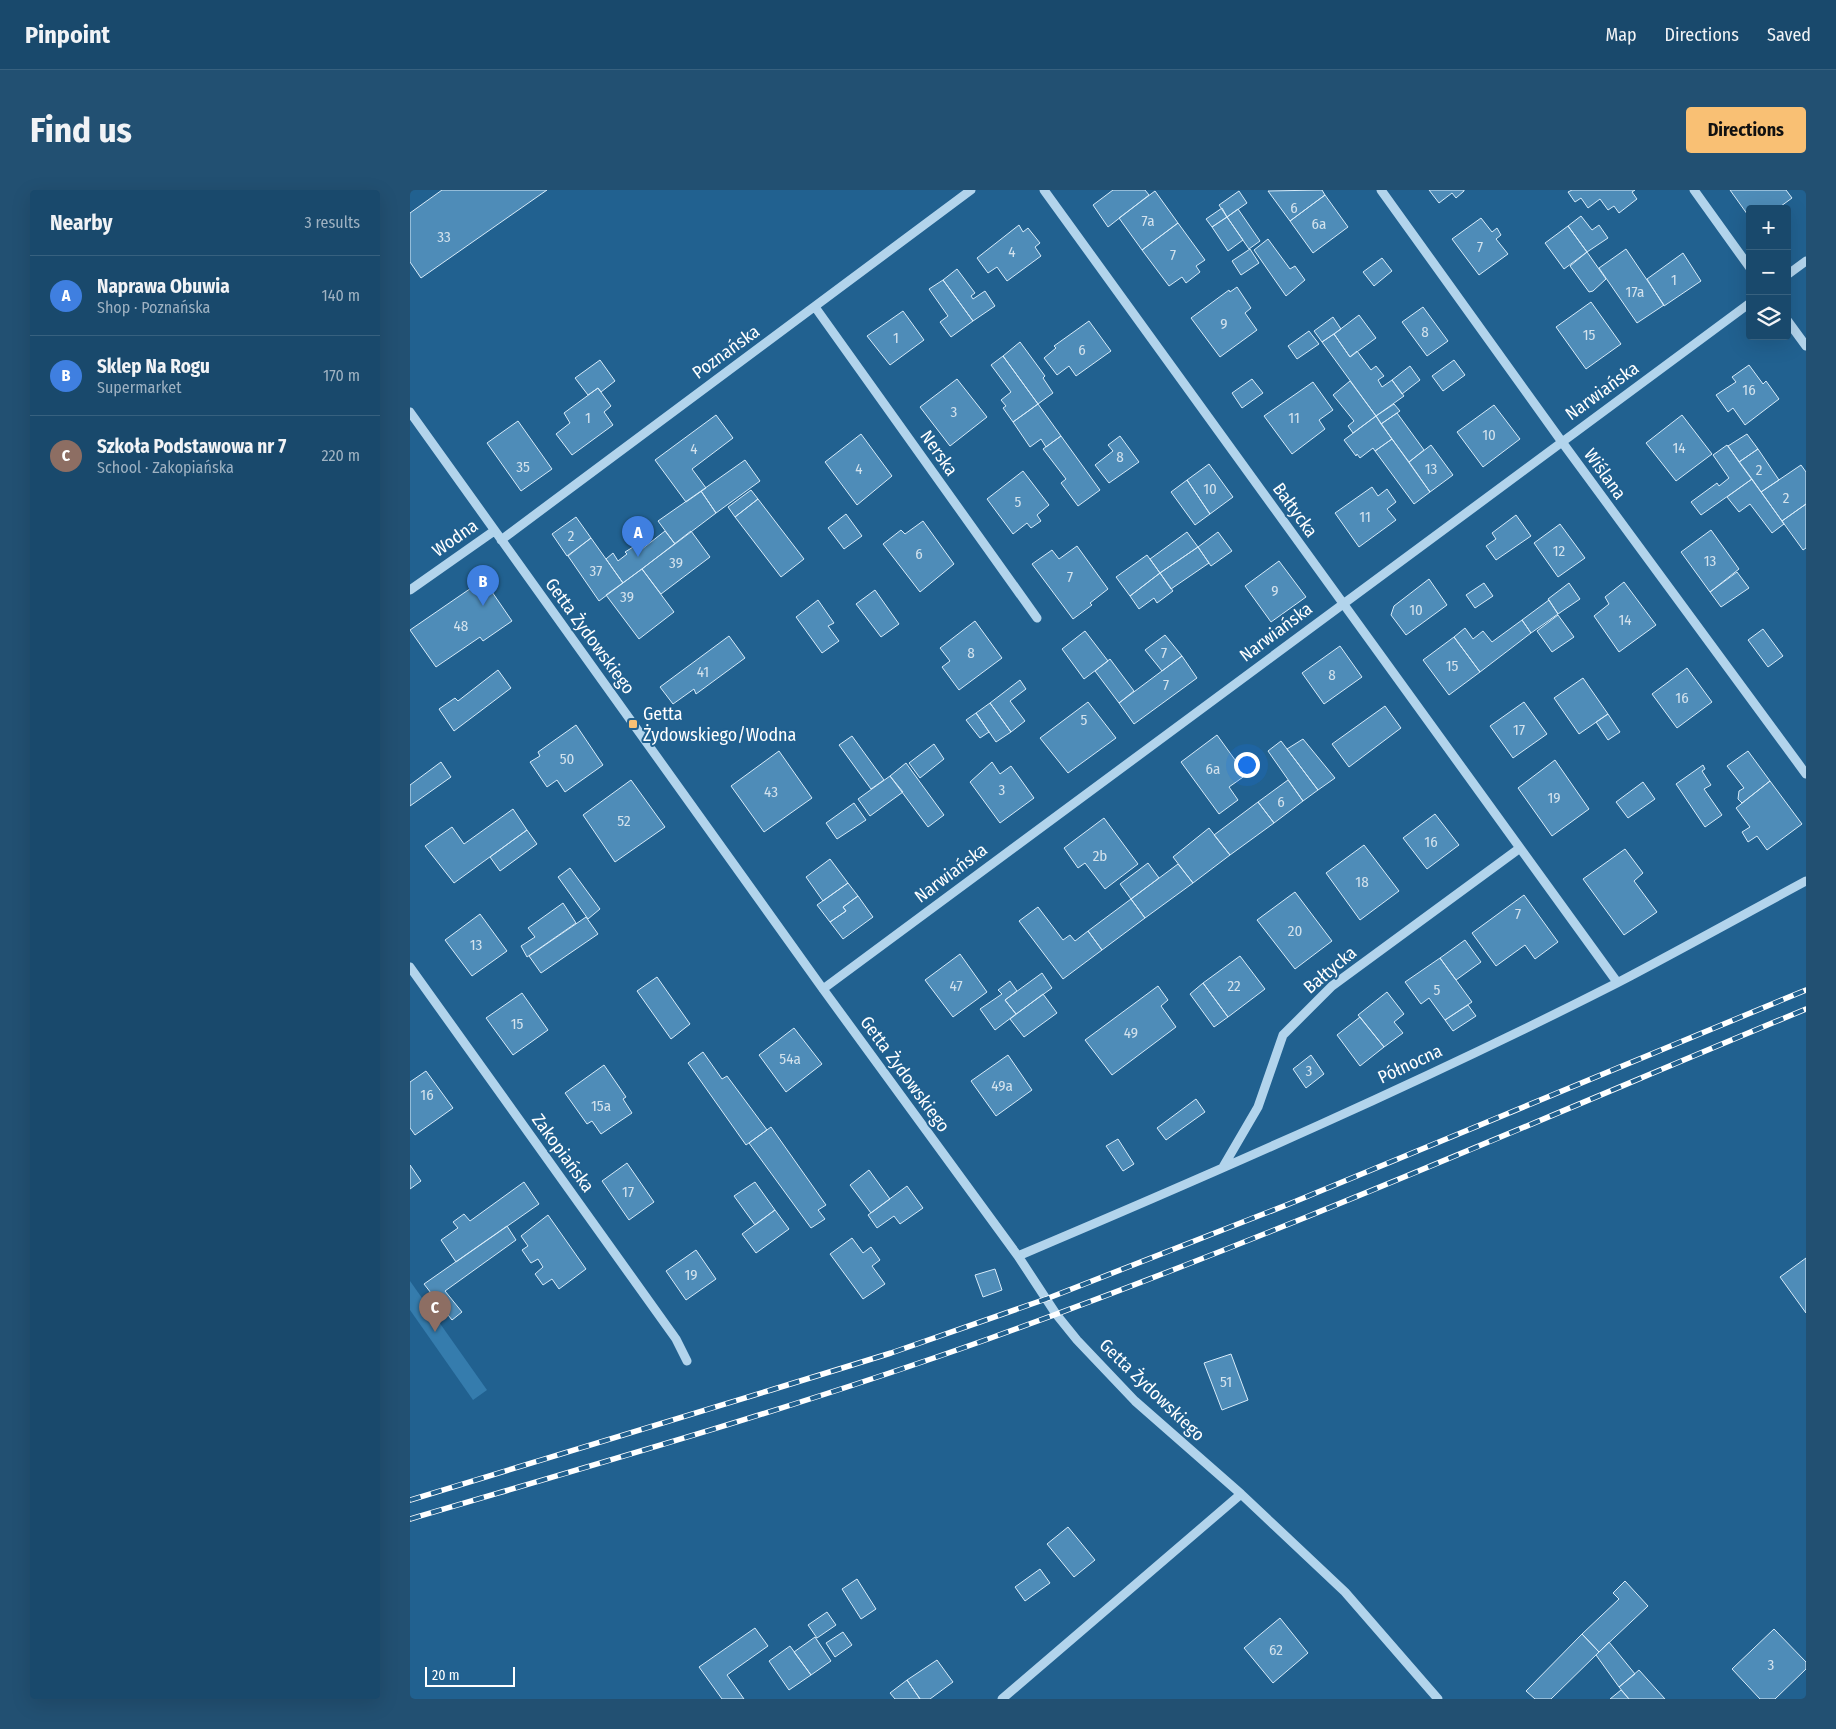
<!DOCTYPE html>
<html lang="en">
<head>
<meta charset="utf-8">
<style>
  body { margin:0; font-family:"Fira Sans Condensed",sans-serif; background:#225072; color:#f1f3f6 }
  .controls { position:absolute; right:15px; top:15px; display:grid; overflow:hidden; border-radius:5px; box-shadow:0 5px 20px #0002 }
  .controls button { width:45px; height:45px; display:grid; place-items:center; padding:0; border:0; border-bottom:1px solid #37617f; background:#19496c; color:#f1f3f6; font:25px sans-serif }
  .scale { position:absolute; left:15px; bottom:12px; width:90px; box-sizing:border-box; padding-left:5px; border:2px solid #fff; border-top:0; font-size:14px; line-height:18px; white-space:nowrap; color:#fff; -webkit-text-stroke:4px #216190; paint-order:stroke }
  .you { position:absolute; left:836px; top:574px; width:18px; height:18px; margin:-12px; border:4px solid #fff; border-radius:50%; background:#1a73e8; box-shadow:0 0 0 8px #1a73e833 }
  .badge { display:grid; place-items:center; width:32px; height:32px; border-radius:50%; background:#f9c074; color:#fff; font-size:16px; font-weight:700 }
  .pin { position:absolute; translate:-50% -41px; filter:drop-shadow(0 1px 2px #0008) }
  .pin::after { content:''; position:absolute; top:26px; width:18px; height:15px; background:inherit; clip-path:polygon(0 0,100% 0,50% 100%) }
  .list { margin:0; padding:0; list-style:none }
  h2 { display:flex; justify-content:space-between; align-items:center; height:65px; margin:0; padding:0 20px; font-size:21px }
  h2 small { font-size:16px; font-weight:400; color:#9fb2c2 }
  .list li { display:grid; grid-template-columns:32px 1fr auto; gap:15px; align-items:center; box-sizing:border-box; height:80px; padding:0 20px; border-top:1px solid #37617f }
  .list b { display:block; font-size:19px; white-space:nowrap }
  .list p { margin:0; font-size:16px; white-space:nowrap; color:#9fb2c2 }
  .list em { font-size:16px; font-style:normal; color:#9fb2c2 }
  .icon { flex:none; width:28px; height:28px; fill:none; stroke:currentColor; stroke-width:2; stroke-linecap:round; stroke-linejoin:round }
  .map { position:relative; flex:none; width:1396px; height:1509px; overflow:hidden; border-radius:5px }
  header { display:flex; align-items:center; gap:30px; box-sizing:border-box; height:70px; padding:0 25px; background:#19496c; border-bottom:1px solid #37617f }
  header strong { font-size:24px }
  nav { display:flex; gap:28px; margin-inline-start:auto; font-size:18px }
  .intro { display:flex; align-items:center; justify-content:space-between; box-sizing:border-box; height:120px; padding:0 30px }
  h1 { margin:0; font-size:35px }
  .button { padding:12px 22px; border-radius:5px; background:#f9c074; color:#111; font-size:18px; font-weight:700 }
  main { display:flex; gap:30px; padding:0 30px }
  aside { flex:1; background:#19496c; border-radius:5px; box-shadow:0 5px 20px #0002 }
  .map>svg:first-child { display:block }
  .green { fill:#357cad }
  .building { fill:#4e8cb8; stroke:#d7ebf9 }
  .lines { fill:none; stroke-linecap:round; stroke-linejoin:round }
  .minor { stroke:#b2d4ec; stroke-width:9 }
  .rail-casing { stroke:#fff; stroke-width:5.5 }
  .rail { stroke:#216190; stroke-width:4; stroke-dasharray:11; stroke-linecap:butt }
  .poi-dot { fill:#f9c074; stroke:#216190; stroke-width:2 }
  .labels { text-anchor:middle; stroke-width:4; stroke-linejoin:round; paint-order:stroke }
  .number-label { font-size:15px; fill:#d3e2ed }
  .street-label { font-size:18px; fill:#fff; stroke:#216190 }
  .poi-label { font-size:18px; fill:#fff; stroke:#216190; text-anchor:start }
</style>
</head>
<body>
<header>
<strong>Pinpoint</strong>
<nav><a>Map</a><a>Directions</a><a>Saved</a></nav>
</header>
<div class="intro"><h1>Find us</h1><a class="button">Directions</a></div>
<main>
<aside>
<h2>Nearby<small>3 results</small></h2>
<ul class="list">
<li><span class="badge" style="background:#3f7fe0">A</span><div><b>Naprawa Obuwia</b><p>Shop · Poznańska</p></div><em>140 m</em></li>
<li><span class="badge" style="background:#3f7fe0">B</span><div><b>Sklep Na Rogu</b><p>Supermarket</p></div><em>170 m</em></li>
<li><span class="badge" style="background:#8d6e63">C</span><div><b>Szkoła Podstawowa nr 7</b><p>School · Zakopiańska</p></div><em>220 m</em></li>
</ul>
</aside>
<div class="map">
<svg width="1396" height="1509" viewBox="0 0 1396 1509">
  <rect width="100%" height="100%" fill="#216190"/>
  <path class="green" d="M0,1091L77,1200L63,1210L0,1120Z"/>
  <path class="building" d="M32,0H137L11,88L0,72V23Z
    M703,0H735L739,5L698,37L683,15Z
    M912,0L915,5L880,31L858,1Z
    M1019,0H1054V1L1046,8L1042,3L1029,13Z
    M1162,0H1225L1222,2L1227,9L1209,23L1204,16L1198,20L1190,9L1178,18L1171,8L1165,12L1158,2Z
    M1320,0H1376L1382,8L1367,19H1340V28Z
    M745,1L768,33L732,60L709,28Z
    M829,1L837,13L817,27L809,15Z
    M915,5L938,37L903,63L880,31Z
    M812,18L817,27L802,37L796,29Z
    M828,19L850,51L839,59L817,27Z
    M1171,26L1182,40L1189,35L1198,48L1177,62L1158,36Z
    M817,27L833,50L818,61L802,37Z
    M1071,28L1082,42L1087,38L1091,45L1086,49L1098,64L1069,85L1042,49Z
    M768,33L795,70L786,76L790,82L776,93L772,87L759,96L732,60Z
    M609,35L613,42L618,38L630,53L625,57L631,66L597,91L587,77L578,83L567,68Z
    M1158,36L1177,62L1154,79L1135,53Z
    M858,49L880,79L885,76L895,90L876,106L844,60Z
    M840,59L849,73L831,85L822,71Z
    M1216,59L1254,115L1227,133L1189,78Z
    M1177,62L1196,89L1183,101L1179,102L1160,76Z
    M1273,63L1291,91L1254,116L1237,89Z
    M972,68L982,81L964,96L953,82Z
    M547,79L565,103L561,106L563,109L575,101L585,116L563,131L533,90Z
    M533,90L563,131L541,147L530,132L538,126L519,99Z
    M827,97L841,118L835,123L847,140L810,167L781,128L819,100L820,102Z
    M1181,112L1211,154L1176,179L1146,137Z
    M1013,117L1038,151L1017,166L992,132Z
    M493,121L514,150L480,175L457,146Z
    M949,125L966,148L940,167L924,144Z
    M923,127L931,139L912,152L904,141Z
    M679,131L701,161L666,186L659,176L647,185L634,168L646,158L644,156Z
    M899,141L909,154L887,169L878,156Z
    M924,144L940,167L947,161L961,180L966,176L974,186L968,190L972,197L982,190L994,206L966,226L912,152Z
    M610,152L635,186L633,188L643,203L628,214L593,166Z
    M593,166L628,214L603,232L593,218L596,216L591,210L601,202L581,175Z
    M190,170L205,191L191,202L188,198L178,205L165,188Z
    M1044,170L1055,185L1033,201L1022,186Z
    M1339,175L1353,194L1356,191L1369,209L1335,235L1323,218L1318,222L1306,205L1326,192L1322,187Z
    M1000,176L1010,190L992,204L982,190Z
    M547,189L577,227L540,256L510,217Z
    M842,189L853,203L832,218L822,203Z
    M940,191L966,226L943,243L938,236L944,231L923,205Z
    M903,192L923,220L909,230L915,239L882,264L854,226Z
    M188,198L201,216L194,222L203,235L162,265L146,244L160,233L154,223Z
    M628,214L651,246L636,257L631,249L620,257L603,232Z
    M984,214L990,221L971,234L966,226Z
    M1084,215L1110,249L1073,277L1047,242Z
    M987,223L1014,260L999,272L971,234Z
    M306,225L323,248L282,279L296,298L276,312L245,270Z
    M1272,225L1302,264L1266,291L1236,253Z
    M966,226L982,249L965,261L963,258L950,268L947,264L946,266L934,250Z
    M108,231L142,279L111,301L77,253Z
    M451,244L482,286L447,315L415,272Z
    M1337,244L1348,259L1329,272L1318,256Z
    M651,246L690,300L668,316L651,293L656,289L633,259Z
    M710,246L729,272L699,293L685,275L703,261L698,255Z
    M982,249L1020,302L1004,314L965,261Z
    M1021,255L1043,285L1020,302L999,272Z
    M1317,255L1342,289L1291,325L1281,312L1307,293L1309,296L1319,288L1303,265Z
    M1348,259L1369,290L1351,302L1329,272Z
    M335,270L350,291L306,323L291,301Z
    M799,274L823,307L800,324L777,290Z
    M1391,275L1396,282V314L1372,331L1351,302Z
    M613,281L639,315L627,325L631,331L621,338L617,333L603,344L577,309Z
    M1342,289L1374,334L1362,343L1340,314L1329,322L1317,307Z
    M777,290L800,324L785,335L761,302Z
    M962,297L968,306L977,299L986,312L977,319L986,330L949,357L925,323Z
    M341,300L348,309L325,327L318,317Z
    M291,301L306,323L265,354L248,331Z
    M348,309L394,369L371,387L325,327Z
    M1396,314V358L1393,360L1372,331Z
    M436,324L452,346L434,359L418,338Z
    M1106,325L1121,346L1086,370L1076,356L1086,349L1082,343Z
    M166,327L181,348L157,366L142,344Z
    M513,331L544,374L510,402L473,354L491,340L495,344Z
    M1150,334L1175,368L1148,387L1124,353Z
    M1301,340L1329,379L1300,402L1271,362Z
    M255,341L265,354L213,393L196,369L203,363L208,371L217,364L215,362L228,354L232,359Z
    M281,341L300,367L251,404L232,379Z
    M777,342L788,357L750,383L740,369Z
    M808,342L822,361L801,376L788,357Z
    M181,348L213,393L189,411L158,366Z
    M667,356L698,399L680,413L682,415L663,429L622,374L642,360L649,369Z
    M788,357L799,373L761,399L750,383Z
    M737,365L750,383L720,406L706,387Z
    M869,371L896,407L861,432L835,396Z
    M232,379L264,422L229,449L196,405Z
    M1327,382L1339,398L1311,417L1300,402Z
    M750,383L763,401L747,413L744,408L729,419L720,406Z
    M1019,389L1037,415L996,445L981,425L984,416Z
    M1214,392L1246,435L1209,462L1184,426L1199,414L1195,407Z
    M73,393L80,399L102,431L73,451L70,447L26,477L0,440L67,394Z
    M1074,393L1083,406L1065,418L1056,405Z
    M1159,393L1170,409L1148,424L1138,409Z
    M465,400L489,434L471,447L446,414Z
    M408,410L424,433L418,436L429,451L412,463L386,427Z
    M1139,410L1148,424L1121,443L1112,430Z
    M1148,425L1164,447L1142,462L1127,441Z
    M1112,430L1121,443L1070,482L1044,447L1055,438L1063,449L1073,441L1082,452Z
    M565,431L592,468L549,500L532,477L540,471L530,458Z
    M1353,439L1373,466L1358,477L1338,450Z
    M675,441L698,471L674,489L652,459Z
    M755,445L772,466L752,481L735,460Z
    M319,446L335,468L286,504L284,499L263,514L250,497Z
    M1044,447L1070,482L1039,505L1013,470Z
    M930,456L952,487L914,514L892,483Z
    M772,466L787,488L724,534L709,513Z
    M700,469L724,501L709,513L685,481Z
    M1277,478L1302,512L1267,538L1242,504Z
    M88,480L101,498L44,541L29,519L45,508L48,511Z
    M1173,488L1198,524L1169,544L1144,508Z
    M610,490L616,499L600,511L615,531L601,542L580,513Z
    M678,512L706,548L658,583L630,548Z
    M1114,512L1137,544L1103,568L1080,536Z
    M580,513L601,542L586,552L566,523Z
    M975,516L991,538L939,577L922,554Z
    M566,523L579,542L570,548L556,530Z
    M1198,524L1210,542L1198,550L1186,532Z
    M166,535L193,575L155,602L147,590L137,597L120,572L130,566L128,562Z
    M807,545L836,585L819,597L828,610L809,624L771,572Z
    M442,546L474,590L461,599L429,555Z
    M893,549L925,588L908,600L877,559Z
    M871,551L908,600L893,611L858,561Z
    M524,554L534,569L510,588L499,573Z
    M369,561L402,608L354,642L321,596Z
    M1338,561L1360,591L1332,613L1328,609L1329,601L1334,598L1317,576Z
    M1145,570L1179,619L1142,646L1108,598Z
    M31,572L41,587L0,616V595Z
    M582,572L590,584L601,576L624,608L590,633L560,592Z
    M496,573L534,625L518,637L480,586Z
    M1293,575L1295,579L1292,581L1301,595L1294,599L1312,625L1295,637L1266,594Z
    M480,586L493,602L460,626L448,609Z
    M221,590L255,637L205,672L173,625Z
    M878,590L893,611L864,633L848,612Z
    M1360,591L1392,634L1357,660L1347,646L1338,652L1332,642L1340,637L1326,618Z
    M1233,592L1245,609L1218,628L1206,612Z
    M848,612L864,633L820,665L804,645Z
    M444,613L456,630L427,649L416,633Z
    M103,619L117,640L44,693L15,656L42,637L54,654Z
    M1025,624L1049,655L1017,679L993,648Z
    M694,628L728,674L695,699L675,673L668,678L654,658Z
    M799,638L820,665L783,693L763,667Z
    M117,640L127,654L90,681L80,667Z
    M954,655L989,701L950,730L916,683Z
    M1215,659L1233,683L1224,691L1247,722L1214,745L1173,689Z
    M420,669L438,693L413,711L396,687Z
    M738,673L749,688L721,709L710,694Z
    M768,674L783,693L735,728L721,709Z
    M160,678L190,719L178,729L148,687Z
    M438,693L448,706L433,717L436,721L420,732L407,715Z
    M885,702L922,751L885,779L847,730Z
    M1114,705L1148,752L1125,769L1115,755L1086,776L1062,743Z
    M448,706L463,727L433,749L420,732L436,721L433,717Z
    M721,709L735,728L692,760L678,741Z
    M153,713L166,733L117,767L111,756L125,747L118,738Z
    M628,717L653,750L660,745L665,751L678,741L692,760L653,789L609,731Z
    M70,724L97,761L62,786L35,750Z
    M176,727L188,744L131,783L119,766Z
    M1055,750L1071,772L1046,790L1030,768Z
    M550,764L577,802L543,827L515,790Z
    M830,766L855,799L818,827L793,793Z
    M1030,768L1062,812L1035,830L1019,808L1011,814L995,792Z
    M632,783L642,798L606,824L595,810Z
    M247,787L280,834L261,849L227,801Z
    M600,791L607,801L595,810L606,824L585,840L570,819L592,804L588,800Z
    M793,793L818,827L804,837L780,804Z
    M748,796L758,810L751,816L766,837L702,885L675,850Z
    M977,802L994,824L984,832L993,843L974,857L948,825Z
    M112,803L138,840L103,865L76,828Z
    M633,804L647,823L614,847L600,829Z
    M1058,815L1066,826L1043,841L1035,830Z
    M950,827L974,857L950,876L927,845Z
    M384,838L412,874L376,902L349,865Z
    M293,862L312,889L317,886L357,940L336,955L278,873Z
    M598,865L622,900L586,926L561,891Z
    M901,865L914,884L896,898L883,879Z
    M194,875L216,907L213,909L222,923L191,944L182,931L177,934L155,903Z
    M16,881L43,918L5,945L0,938V892Z
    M786,909L795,922L756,950L747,938Z
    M361,937L416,1015L408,1020L415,1029L401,1038L339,953Z
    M708,949L724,974L713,981L696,956Z
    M217,973L244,1012L219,1030L192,991Z
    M0,975L11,991L0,999Z
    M459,980L480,1009L461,1023L440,995Z
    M114,992L129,1014L46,1072L31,1050L48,1038L43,1032L54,1024L60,1031Z
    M345,992L365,1020L345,1035L324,1006Z
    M497,996L513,1018L490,1034L484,1026L467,1038L458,1025Z
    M365,1020L379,1039L346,1063L332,1044Z
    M138,1025L176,1079L149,1099L142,1089L133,1095L125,1084L133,1077L128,1069L121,1073L112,1060L118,1056L111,1046Z
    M97,1036L106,1050L35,1101L52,1122L42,1130L14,1094Z
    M442,1048L453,1063L461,1057L470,1070L462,1076L475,1094L453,1109L420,1064Z
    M286,1060L306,1089L276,1110L256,1081Z
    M1396,1068V1123L1370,1087Z
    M585,1079L592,1100L573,1107L565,1085Z
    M821,1164L838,1210L812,1220L794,1173Z
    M658,1337L685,1370L664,1387L637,1354Z
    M630,1379L640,1393L615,1411L605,1397Z
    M447,1389L466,1419L451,1429L432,1399Z
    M1215,1391L1238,1416L1189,1462L1172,1444L1209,1409L1203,1403Z
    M417,1422L426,1435L407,1448L398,1435Z
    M870,1428L898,1463L863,1493L834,1458Z
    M345,1438L358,1456L317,1485L334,1509H312L289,1477Z
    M1364,1439L1396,1472V1479L1365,1509H1350L1322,1479Z
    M433,1442L442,1455L425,1467L416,1453Z
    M1172,1444L1189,1462L1141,1509H1125L1116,1501Z
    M405,1447L421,1471L401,1485L384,1462Z
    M1199,1452L1225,1484L1209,1497L1186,1465Z
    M380,1456L401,1485L379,1500L359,1471Z
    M527,1470L543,1492L520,1509H510L497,1490Z
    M1229,1480L1255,1509H1219L1209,1497Z
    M497,1490L510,1509H485L480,1503Z
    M1211,1500L1219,1509H1200Z"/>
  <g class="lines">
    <path class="minor" d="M634,0L1207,792
      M971,0L1152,252L1396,584
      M1284,0L1340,78
      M1377,85L1396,71
      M405,117L627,428
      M1377,130L1396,156
      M0,222L413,799L608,1066L646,1124L667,1150L725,1211L831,1304L935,1402L1028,1509
      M91,350L561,0
      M0,400L84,341
      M0,777L266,1149L277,1171
      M413,799L1340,113
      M813,977L848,917L873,845L922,796L1110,658
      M608,1066C809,981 1012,892 1207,793C1270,760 1333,725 1396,691
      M592,1509L831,1304"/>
    <defs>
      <path id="rail" d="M0,1310L361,1200L481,1163L636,1109L879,1014L1396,800
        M0,1329C193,1272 388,1217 578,1149C855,1050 1124,932 1396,819"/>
    </defs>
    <use href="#rail" class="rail-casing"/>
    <use href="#rail" class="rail"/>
  </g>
  <rect class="poi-dot" x="218" y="529" width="10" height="10" rx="2.5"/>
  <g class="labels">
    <g class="number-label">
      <text x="884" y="23">6</text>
      <text x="738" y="36">7a</text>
      <text x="909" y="39">6a</text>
      <text x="34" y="52">33</text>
      <text x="1070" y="62">7</text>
      <text x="602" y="67">4</text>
      <text x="763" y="70">7</text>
      <text x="1264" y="95">1</text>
      <text x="1225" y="107">17a</text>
      <text x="814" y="139">9</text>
      <text x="1015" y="147">8</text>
      <text x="1179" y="150">15</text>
      <text x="486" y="153">1</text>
      <text x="672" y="165">6</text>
      <text x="1339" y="205">16</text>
      <text x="544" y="227">3</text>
      <text x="178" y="233">1</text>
      <text x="884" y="233">11</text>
      <text x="1079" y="250">10</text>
      <text x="1269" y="263">14</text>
      <text x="284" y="264">4</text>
      <text x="710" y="272">8</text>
      <text x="113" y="282">35</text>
      <text x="449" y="284">4</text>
      <text x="1021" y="284">13</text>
      <text x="1349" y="285">2</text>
      <text x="800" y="304">10</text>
      <text x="1376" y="313">2</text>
      <text x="608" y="317">5</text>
      <text x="955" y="332">11</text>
      <text x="161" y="351">2</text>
      <text x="1149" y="366">12</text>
      <text x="509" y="369">6</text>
      <text x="1300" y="376">13</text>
      <text x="266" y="378">39</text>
      <text x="186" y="386">37</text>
      <text x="660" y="392">7</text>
      <text x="865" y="406">9</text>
      <text x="217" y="412">39</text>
      <text x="1006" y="425">10</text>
      <text x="1215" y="435">14</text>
      <text x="51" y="441">48</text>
      <text x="561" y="468">8</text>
      <text x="754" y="468">7</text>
      <text x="1042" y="481">15</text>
      <text x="293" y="487">41</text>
      <text x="922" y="490">8</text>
      <text x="756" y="500">7</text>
      <text x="1272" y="513">16</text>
      <text x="674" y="535">5</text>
      <text x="1109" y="545">17</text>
      <text x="157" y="574">50</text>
      <text x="803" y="584">6a</text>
      <text x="592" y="605">3</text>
      <text x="361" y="607">43</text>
      <text x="1144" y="613">19</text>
      <text x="871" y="617">6</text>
      <text x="214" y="636">52</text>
      <text x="1021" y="657">16</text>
      <text x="690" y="671">2b</text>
      <text x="952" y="697">18</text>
      <text x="1108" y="729">7</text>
      <text x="885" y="746">20</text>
      <text x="66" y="760">13</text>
      <text x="546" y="801">47</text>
      <text x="824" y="801">22</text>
      <text x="1027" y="805">5</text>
      <text x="107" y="839">15</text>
      <text x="721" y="848">49</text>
      <text x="380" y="874">54a</text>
      <text x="899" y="886">3</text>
      <text x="592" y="901">49a</text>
      <text x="17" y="910">16</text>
      <text x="191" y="921">15a</text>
      <text x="218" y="1007">17</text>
      <text x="281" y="1090">19</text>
      <text x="816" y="1197">51</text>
      <text x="866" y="1465">62</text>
      <text x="1361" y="1480">3</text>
    </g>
    <g class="street-label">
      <text transform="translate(316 162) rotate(-36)" y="6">Poznańska</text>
      <text transform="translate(1192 201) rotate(-36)" y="6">Narwiańska</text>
      <text transform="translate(529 263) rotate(55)" y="6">Nerska</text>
      <text transform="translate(1195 284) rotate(54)" y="6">Wiślana</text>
      <text transform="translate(885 320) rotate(54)" y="6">Bałtycka</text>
      <text transform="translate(45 348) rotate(-35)" y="6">Wodna</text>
      <text transform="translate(866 442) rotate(-37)" y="6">Narwiańska</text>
      <text transform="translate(180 446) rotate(54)" y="6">Getta Żydowskiego</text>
      <text transform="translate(541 683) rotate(-37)" y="6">Narwiańska</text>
      <text transform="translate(920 780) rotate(-40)" y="6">Bałtycka</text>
      <text transform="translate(1000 874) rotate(-25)" y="6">Północna</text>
      <text transform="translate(495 884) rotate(54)" y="6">Getta Żydowskiego</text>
      <text transform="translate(153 963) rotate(54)" y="6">Zakopiańska</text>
      <text transform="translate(742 1200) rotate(44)" y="6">Getta Żydowskiego</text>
    </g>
    <g class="poi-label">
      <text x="233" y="530">Getta<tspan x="233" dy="21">Żydowskiego/Wodna</tspan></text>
    </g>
  </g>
</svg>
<div class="controls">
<button>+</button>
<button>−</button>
<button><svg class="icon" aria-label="layers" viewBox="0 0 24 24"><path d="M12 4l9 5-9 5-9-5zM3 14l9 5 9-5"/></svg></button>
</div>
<div class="scale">20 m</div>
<div class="you"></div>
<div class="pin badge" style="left:228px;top:367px;background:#3f7fe0">A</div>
<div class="pin badge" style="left:73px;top:416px;background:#3f7fe0">B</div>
<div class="pin badge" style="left:25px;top:1142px;background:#8d6e63">C</div>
</div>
</main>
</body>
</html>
